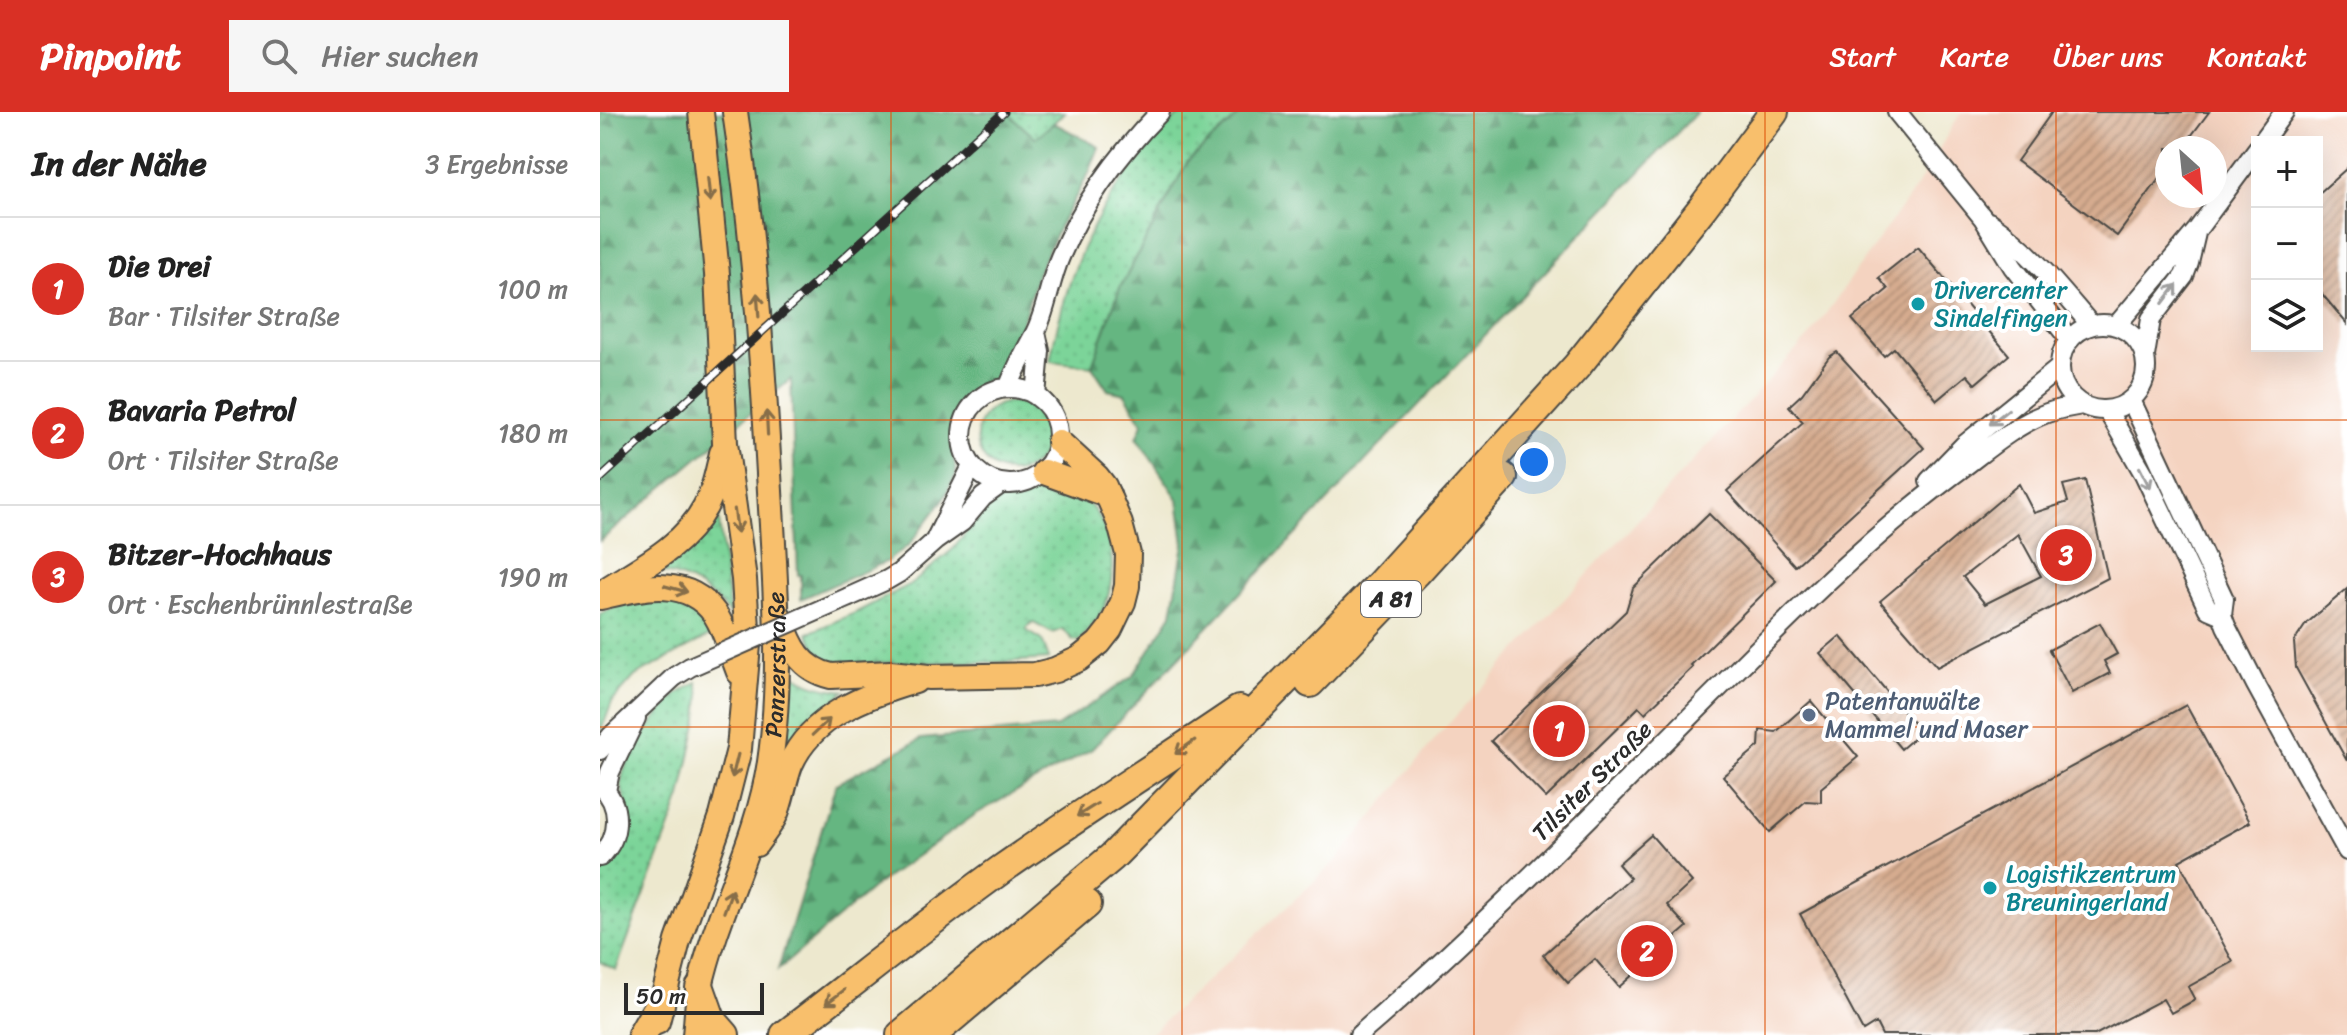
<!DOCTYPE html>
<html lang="de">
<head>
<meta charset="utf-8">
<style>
  body { margin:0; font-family:Sriracha,sans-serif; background:#f6f6f6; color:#222 }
  .controls { position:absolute; right:24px; top:24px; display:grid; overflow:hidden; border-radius:0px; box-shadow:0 8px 32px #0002 }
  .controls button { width:72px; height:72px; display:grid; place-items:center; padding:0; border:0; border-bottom:2px solid #e0e0e0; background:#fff; color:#222; font:40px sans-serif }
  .compass { position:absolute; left:1555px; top:24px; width:72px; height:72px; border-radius:50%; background:#fff; box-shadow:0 8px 32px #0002; rotate:153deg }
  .scale { position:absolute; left:24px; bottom:20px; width:140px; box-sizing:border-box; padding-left:8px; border:4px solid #2b2b2b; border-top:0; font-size:22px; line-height:28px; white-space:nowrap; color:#2b2b2b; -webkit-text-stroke:6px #fff; paint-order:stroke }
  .you { position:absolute; left:934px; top:350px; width:28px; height:28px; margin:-20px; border:6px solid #fff; border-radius:50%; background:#1a73e8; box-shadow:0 0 0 12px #1a73e833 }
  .badge { display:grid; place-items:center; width:52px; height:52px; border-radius:50%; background:#d93025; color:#fff; font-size:26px; font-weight:700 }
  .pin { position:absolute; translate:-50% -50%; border:4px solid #fff; box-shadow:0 2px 8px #0006 }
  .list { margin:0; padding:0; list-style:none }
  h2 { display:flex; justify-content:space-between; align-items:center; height:104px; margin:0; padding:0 32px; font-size:34px }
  h2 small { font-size:26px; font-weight:400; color:#767676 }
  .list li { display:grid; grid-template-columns:52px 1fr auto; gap:24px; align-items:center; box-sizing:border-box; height:144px; padding:0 32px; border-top:2px solid #e0e0e0 }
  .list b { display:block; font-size:30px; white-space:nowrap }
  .list p { margin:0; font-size:26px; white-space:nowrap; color:#767676 }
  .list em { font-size:26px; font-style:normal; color:#767676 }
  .icon { flex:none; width:44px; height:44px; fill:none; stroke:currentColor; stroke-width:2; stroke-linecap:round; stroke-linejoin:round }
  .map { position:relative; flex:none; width:1747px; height:923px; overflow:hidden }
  header { display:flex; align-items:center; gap:48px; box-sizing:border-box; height:112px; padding:0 40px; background:#d93025; color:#fff }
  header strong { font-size:38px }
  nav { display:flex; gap:44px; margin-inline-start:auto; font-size:28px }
  .search { width:560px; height:72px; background:#f6f6f6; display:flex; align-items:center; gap:20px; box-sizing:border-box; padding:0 28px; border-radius:0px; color:#767676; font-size:30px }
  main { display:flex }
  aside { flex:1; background:#fff }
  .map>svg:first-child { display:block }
  .built { fill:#f4d3c0; fill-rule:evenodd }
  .grass { fill:url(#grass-dots); stroke:#548062; stroke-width:2 }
  .forest { fill:url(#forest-firs); stroke:#487056; stroke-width:2 }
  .building { fill:url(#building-hatch); fill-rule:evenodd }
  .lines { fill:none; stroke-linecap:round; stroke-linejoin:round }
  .minor-casing { stroke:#484743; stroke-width:22 }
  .major-casing { stroke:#484743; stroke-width:28 }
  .highway-casing { stroke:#484743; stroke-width:32 }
  .minor { stroke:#fff; stroke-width:18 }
  .major { stroke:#f8bf6c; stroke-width:24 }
  .highway { stroke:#f8bf6c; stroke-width:28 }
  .rail-casing { stroke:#2b2b2b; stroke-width:9 }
  .rail { stroke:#fff; stroke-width:6; stroke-dasharray:18; stroke-linecap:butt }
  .minor-bridge-casing { stroke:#484743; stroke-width:22; stroke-linecap:butt }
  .minor-bridge { stroke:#fff; stroke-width:18 }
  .oneway { stroke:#876e48 }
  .oneway2 { stroke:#a0a0a0 }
  .grid { fill:none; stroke:#df570e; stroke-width:2; stroke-opacity:0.55 }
  .culture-dot { fill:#0f9aa8; stroke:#fff; stroke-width:3 }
  .service-dot { fill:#5c6f8a; stroke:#fff; stroke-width:3 }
  .labels { text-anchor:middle; stroke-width:8; stroke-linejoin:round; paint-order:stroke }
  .shield { fill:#fff; stroke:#6b6b6b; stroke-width:2 }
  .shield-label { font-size:22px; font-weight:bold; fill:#2b2b2b }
  .culture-label { font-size:24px; fill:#0d838f; stroke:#fff; text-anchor:start }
  .street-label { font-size:24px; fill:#2b2b2b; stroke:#fff }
  .service-label { font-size:24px; fill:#4e5e75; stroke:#fff; text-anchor:start }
</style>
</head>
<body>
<header>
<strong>Pinpoint</strong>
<div class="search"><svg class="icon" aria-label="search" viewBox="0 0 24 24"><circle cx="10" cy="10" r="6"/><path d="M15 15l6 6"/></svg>Hier suchen</div>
<nav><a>Start</a><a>Karte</a><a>Über uns</a><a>Kontakt</a></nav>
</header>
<main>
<aside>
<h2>In der Nähe<small>3 Ergebnisse</small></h2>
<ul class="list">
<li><span class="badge">1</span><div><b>Die Drei</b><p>Bar · Tilsiter Straße</p></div><em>100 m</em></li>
<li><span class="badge">2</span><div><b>Bavaria Petrol</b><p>Ort · Tilsiter Straße</p></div><em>180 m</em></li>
<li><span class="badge">3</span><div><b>Bitzer-Hochhaus</b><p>Ort · Eschenbrünnlestraße</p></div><em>190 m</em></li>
</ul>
</aside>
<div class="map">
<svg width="1747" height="923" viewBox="0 0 1747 923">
  <defs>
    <pattern id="grass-dots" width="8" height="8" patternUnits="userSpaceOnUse" patternTransform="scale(2)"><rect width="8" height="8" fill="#7cd499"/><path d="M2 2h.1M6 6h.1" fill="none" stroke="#6bb684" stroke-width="1.8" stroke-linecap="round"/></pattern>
    <pattern id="forest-firs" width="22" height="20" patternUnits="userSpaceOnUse" patternTransform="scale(2)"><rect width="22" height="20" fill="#65b681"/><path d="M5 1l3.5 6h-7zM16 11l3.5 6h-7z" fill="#53946a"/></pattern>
    <pattern id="building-hatch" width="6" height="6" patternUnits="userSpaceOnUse" patternTransform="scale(2)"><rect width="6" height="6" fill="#d6ac8f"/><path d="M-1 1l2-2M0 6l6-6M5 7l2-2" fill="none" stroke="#ae8c75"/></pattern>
  </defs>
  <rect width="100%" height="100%" fill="#fff"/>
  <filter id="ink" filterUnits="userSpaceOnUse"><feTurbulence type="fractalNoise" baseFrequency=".0125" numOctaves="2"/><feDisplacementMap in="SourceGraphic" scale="16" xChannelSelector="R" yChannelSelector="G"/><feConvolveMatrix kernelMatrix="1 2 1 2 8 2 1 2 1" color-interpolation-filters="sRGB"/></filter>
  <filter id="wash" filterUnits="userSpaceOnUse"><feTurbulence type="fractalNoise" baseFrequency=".006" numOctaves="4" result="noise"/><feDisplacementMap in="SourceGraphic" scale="32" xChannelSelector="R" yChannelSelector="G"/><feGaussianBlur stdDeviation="1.8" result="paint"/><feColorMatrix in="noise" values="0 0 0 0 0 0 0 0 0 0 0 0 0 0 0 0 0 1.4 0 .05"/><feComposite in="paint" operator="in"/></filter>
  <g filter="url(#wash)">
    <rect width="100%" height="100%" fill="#ede8ce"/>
    <path class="built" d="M1361,0H1747V923H549L736,749L840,621L1212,221L1320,69ZM1657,30H1717V234H1657ZM1567,36H1615V84H1567Z"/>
    <path class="grass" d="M412,0H465L436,27L409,3Z
      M582,0H643L588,49L520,176L492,254L450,249C470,143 504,75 582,0Z
      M377 325a35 35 0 1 1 70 0a35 35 0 1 1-70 0Z
      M457,375C508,385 522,450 505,493C499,508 489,517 479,529L473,528L463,517L452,521L432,510L426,518L442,528L449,547L403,550L231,551L217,539L208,521L255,501L313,471L353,437L391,389L402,385L420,384L442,376Z
      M115,401H118L130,503C112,482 92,465 64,461V457C86,443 103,424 115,401Z
      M48,486C80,489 94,494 111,523L35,564L12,590L0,622V502L24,491Z
      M191,560C208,574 224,576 245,579L212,606L187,636Z
      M97,570L100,583L98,607L81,685L16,858L0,850V761C22,746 35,723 28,696C25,686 20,677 22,666C25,647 65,588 82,579C86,576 92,574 97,570Z"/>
    <path class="forest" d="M0,0H410V3L435,26L454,11L499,35L489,61L459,115L437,162L410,253L398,265L370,280L355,305L352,330L356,363L343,388L309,433L286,450L201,487V463H198L191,267L0,429Z
      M643,0H1097L492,637L376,702L276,773L178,858L236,672L321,627L457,615L533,564L572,502L584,432L578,387L537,326L543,311L525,282L508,278L492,254L520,176L588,49Z"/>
    <g id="blocks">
      <path class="building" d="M1452,0H1609L1582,36H1567V56L1517,124L1417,49Z
        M1747,56V212L1717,176V83Z
        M1318,135L1409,243L1375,272L1367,263L1337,288L1294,236L1284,244L1252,207L1288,177L1279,166Z
        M1237,240L1324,336L1195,454L1127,379L1203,310L1189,294L1202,282L1229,245Z
        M1485,368L1508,466L1337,555L1280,489L1419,372L1434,401L1468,390L1463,373ZM1418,422L1441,464L1385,492L1363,465Z
        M1109,402L1176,469L1091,553L1093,555L1045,601L1039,595L946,686L891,629L1026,499L1033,476Z
        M1747,477V649L1696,556L1694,530L1706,512Z
        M1500,511L1517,542L1504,549L1510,561L1472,581L1449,538Z
        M1240,524L1321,620L1301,637L1220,541Z
        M1211,589L1258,645L1221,676V690L1206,689L1170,720L1123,664L1159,634L1160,618L1176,620Z
        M1586,593L1650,710L1579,749L1633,850L1588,875L1595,888L1571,901L1563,887L1495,923H1282L1276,911L1263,919L1200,802Z
        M1051,723L1092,770L1067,793L1087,815L1019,875L995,847L968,871L943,843L1030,766L1018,752Z"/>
    </g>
  </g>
  <g filter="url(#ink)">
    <use href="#blocks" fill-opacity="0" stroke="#484743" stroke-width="2"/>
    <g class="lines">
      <defs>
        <path id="minor" d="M1297,0L1383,106L1413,155L1469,227
          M1662,30L1684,0
          M1389,110C1430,138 1459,176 1491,213
          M1460 255a43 43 0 1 1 86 0a43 43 0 1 1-86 0Z
          M1516,214L1597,118L1657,37
          M436,220L440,239L436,284
          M1545,244L1551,207L1584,164L1589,151L1596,121
          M362 324a48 48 0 1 1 96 0a48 48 0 1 1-96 0Z
          M408,276C416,256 425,239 435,221C446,200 450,168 460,145C483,90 518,43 560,0
          M1531,288L1624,487L1622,503L1626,514L1656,573L1747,739
          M1507,298L1544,362L1608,497L1622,503
          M1329,369L1364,333L1459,256
          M336,426L372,354
          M249,485L287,468L299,461L335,429L362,410L383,385L401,372
          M0,638L11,624L74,565
          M0,673C22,693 21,725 0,745
          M6,679L10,660L36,606
          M759,923C860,836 955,741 1049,646C1150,546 1250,438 1365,354C1390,335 1417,312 1447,301C1458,297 1470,295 1482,293"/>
        <g id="major">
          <path d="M444,360L508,383"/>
          <path d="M9,476C44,454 85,433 105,395C114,379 118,359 122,341"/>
          <path d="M0,485C39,476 87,462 115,502C126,519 131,540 139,560"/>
          <path d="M181,507C190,535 201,557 231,564L290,561L329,565L435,563L455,558L479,547L499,531L510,517L523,490L527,474L528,442L520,412L504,374L497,365L459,330"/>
          <path d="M156,732C162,723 172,712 176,701C182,686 184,669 190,653C212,603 267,583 315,569"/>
          <path d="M57,910L78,829L122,704L139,637L148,533L144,467L125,331L117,162L101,0"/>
          <path id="s1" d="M95,923C97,907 97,890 100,875C117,798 158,729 170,650C183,561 175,468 170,379C163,252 154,126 135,0"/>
        </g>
        <path id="highway" d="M710,571L816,461L903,365
          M100,876L111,907L125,923
          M42,923L60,892
          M185,923C257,868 328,810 402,757C480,702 560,652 639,598
          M301,923L512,745L781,471L977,254L1103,95L1174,0
          M332,923L487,792"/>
      </defs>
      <use href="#minor" class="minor-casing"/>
      <use href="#major" class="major-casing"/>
      <use href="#highway" class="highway-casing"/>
      <use href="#minor" class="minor"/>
      <use href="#major" class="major"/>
      <use href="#highway" class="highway"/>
      <defs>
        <path id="rail" d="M0,367L404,0"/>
      </defs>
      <use href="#rail" class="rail-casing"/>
      <use href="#rail" class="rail"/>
      <defs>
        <path id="minor-bridge" d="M74,565L90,555L249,485"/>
      </defs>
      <use href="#minor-bridge" class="minor-bridge-casing"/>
      <use href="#minor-bridge" class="minor-bridge"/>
    </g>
    <defs><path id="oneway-shaft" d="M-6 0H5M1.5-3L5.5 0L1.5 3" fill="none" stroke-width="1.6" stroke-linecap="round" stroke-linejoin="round" transform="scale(2)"/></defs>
    <g class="oneway">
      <use href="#oneway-shaft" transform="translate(109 78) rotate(84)"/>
      <use href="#oneway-shaft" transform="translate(158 193) rotate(-94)"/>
      <use href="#oneway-shaft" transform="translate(167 311) rotate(-93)"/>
      <use href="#oneway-shaft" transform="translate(136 409) rotate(82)"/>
      <use href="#oneway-shaft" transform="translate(76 477) rotate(15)"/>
      <use href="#oneway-shaft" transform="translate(221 615) rotate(-43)"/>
      <use href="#oneway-shaft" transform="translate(585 635) rotate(145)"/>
      <use href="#oneway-shaft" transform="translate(135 654) rotate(104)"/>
      <use href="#oneway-shaft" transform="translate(487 698) rotate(148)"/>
      <use href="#oneway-shaft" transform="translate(128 789) rotate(-70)"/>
      <use href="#oneway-shaft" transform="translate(235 885) rotate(143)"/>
    </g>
    <g class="oneway2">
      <use href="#oneway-shaft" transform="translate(1570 182) rotate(-53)"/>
      <use href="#oneway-shaft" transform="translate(1399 305) rotate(141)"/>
      <use href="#oneway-shaft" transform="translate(1545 366) rotate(63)"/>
    </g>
  </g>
  <path class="grid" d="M291,0V923M582,0V923M874,0V923M1165,0V923M1456,0V923M0,308H1747M0,615H1747"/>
  <g class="culture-dot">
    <circle cx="1318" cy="192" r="8"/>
    <circle cx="1390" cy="776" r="8"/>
  </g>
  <circle class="service-dot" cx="1209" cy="603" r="8"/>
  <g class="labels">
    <rect class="shield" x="761" y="469" width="60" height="36" rx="6"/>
    <g class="shield-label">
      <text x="791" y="495">A 81</text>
    </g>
    <g class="culture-label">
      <text x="1334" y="186">Drivercenter<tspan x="1334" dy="28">Sindelfingen</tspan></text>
      <text x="1406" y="770">Logistikzentrum<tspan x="1406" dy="28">Breuningerland</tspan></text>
    </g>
    <g class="street-label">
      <text dy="8" stroke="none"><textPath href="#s1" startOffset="382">Panzerstraße</textPath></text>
      <text transform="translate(992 669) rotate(-45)" y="8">Tilsiter Straße</text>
    </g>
    <g class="service-label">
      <text x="1225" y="597">Patentanwälte<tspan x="1225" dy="28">Mammel und Maser</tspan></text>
    </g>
  </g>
</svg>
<div class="controls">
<button>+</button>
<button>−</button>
<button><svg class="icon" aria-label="layers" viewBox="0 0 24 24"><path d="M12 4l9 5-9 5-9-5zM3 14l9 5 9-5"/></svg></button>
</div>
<svg class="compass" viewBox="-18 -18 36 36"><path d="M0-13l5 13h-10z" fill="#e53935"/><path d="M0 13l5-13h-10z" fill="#767676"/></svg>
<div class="scale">50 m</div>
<div class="you"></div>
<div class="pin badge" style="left:959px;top:619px">1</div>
<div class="pin badge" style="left:1047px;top:839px">2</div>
<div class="pin badge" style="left:1466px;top:443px">3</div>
</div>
</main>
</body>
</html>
